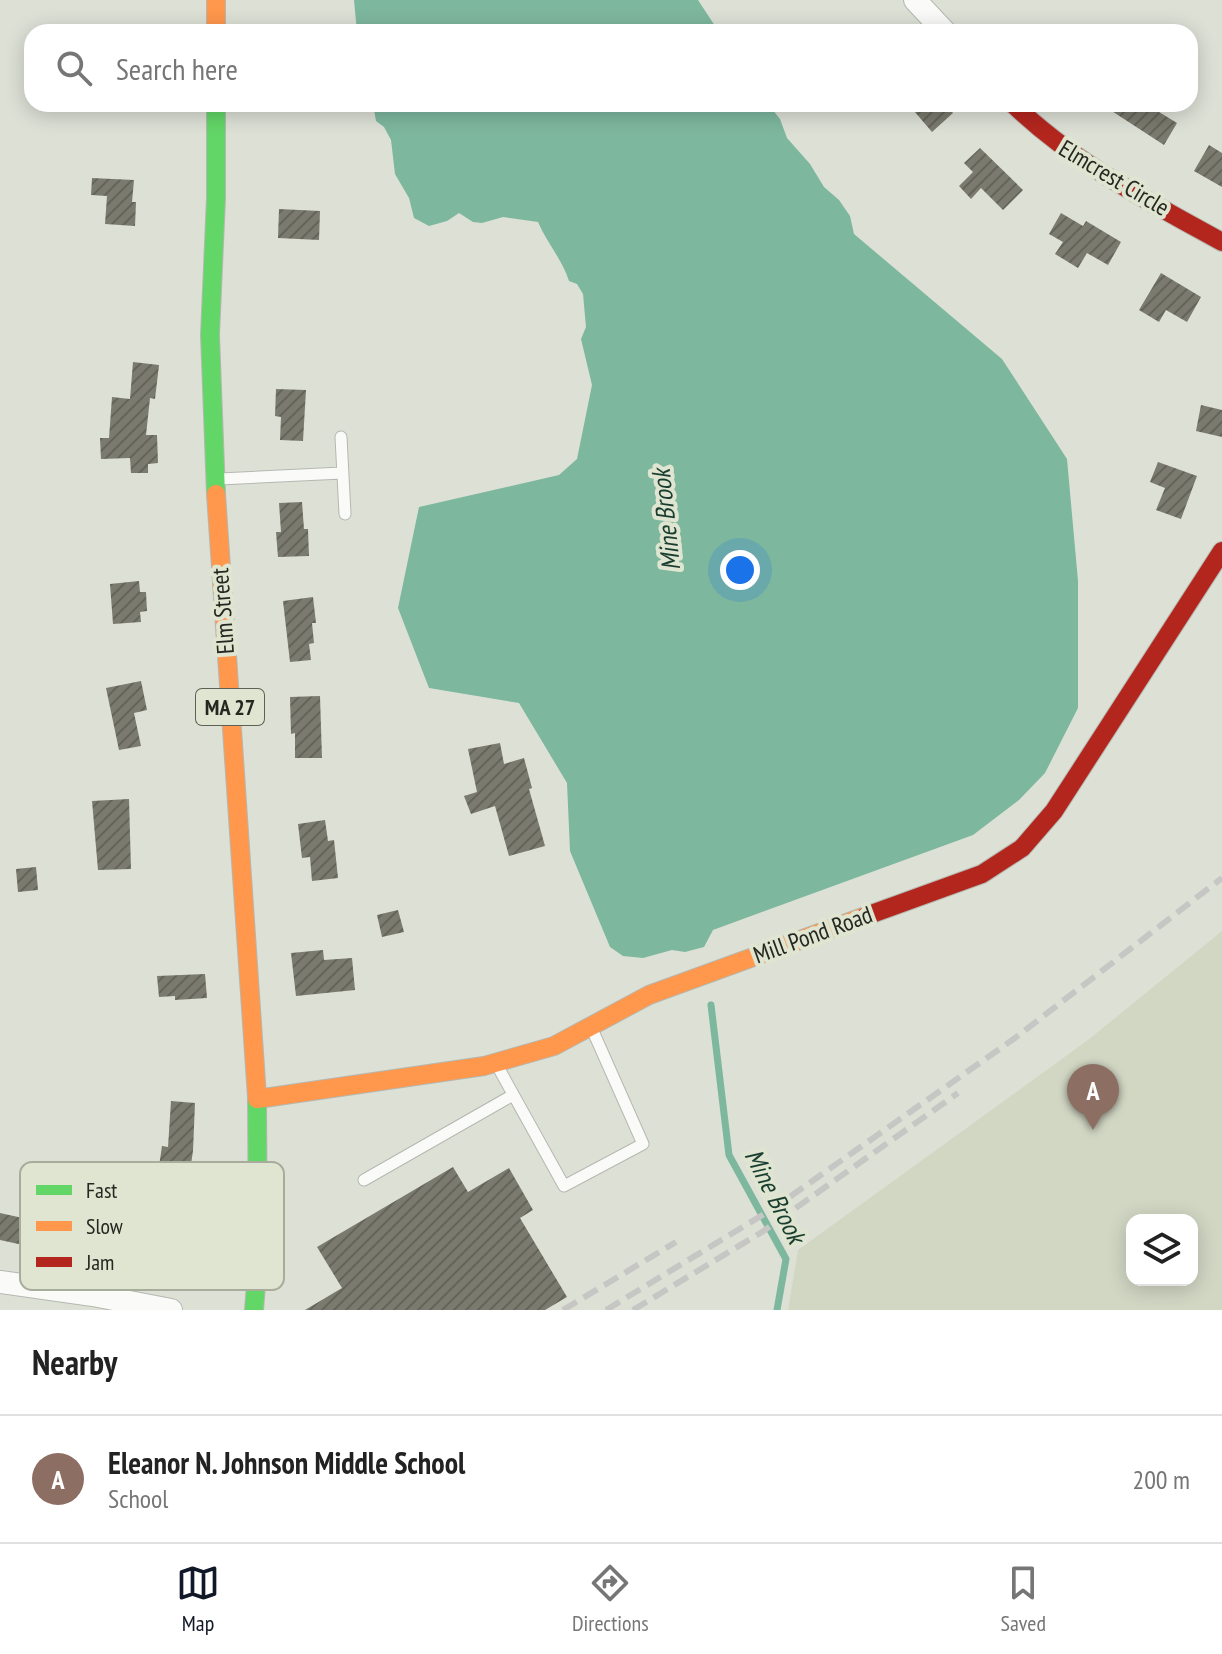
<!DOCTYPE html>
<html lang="en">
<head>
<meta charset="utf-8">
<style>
  body { margin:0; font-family:"PT Sans Narrow",sans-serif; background:#f6f6f6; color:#222 }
  .controls { position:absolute; right:24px; bottom:24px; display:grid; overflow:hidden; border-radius:16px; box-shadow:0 4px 20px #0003 }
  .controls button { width:72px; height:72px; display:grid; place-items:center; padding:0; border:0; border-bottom:2px solid #e0e0e0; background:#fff; color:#222; font:40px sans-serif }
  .you { position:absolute; left:740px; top:570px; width:28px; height:28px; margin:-20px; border:6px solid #fff; border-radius:50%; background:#1a73e8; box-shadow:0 0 0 12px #1a73e833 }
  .badge { display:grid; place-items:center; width:52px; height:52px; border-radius:50%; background:#111827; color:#fff; font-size:26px; font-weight:700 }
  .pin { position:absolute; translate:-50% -66px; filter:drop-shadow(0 2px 4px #0008) }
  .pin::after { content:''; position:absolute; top:42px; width:28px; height:24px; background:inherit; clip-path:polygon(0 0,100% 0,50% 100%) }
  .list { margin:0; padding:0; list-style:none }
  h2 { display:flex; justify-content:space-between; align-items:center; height:104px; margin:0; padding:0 32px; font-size:34px }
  h2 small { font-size:26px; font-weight:400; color:#767676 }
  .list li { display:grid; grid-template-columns:52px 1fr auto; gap:24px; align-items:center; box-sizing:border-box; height:128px; padding:0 32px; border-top:2px solid #e0e0e0 }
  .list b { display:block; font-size:30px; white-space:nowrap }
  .list p { margin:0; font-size:26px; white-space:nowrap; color:#767676 }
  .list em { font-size:26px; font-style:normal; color:#767676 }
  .icon { flex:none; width:44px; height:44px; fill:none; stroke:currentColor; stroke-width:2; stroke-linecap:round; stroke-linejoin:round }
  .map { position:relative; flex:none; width:1222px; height:1310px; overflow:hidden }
  .search { position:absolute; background:#fff; box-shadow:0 4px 20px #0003; left:24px; right:24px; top:24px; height:88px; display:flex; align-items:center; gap:20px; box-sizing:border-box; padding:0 28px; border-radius:24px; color:#767676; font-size:30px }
  .sheet { height:232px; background:#fff }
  nav { display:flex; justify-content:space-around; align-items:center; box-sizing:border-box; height:112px; border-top:2px solid #e0e0e0; background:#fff; font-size:22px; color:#767676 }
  nav a { display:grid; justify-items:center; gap:4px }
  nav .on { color:#111827 }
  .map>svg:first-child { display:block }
  .built { fill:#d2d7c4; fill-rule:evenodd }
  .water { fill:#7db79e }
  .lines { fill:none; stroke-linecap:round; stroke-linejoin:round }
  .stream { stroke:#7db79e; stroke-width:7 }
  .building { fill:url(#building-hatch) }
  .lane-casing { stroke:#b5b8b0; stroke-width:13 }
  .street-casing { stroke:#b5b8b0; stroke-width:24 }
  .fast-casing { stroke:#b5b8b0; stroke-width:20 }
  .slow-casing { stroke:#b5b8b0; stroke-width:20 }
  .jam-casing { stroke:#b5b8b0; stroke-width:20 }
  .lane { stroke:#fafaf9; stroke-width:11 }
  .street { stroke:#fafaf9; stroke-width:22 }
  .fast { stroke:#63d668; stroke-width:18 }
  .slow { stroke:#ff974d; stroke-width:18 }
  .jam { stroke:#b3261e; stroke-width:18 }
  .rail { stroke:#c6c6c4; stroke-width:6; stroke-dasharray:16 8; stroke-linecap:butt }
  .labels { text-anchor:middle; stroke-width:8; stroke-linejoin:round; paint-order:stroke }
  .shield { fill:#dfe5d0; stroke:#5d6055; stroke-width:2 }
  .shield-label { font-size:22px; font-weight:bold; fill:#252720 }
  .street-label { font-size:24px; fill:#252720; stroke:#dfe5d0 }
  .water-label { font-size:26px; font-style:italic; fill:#193e30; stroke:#dfe5d0 }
  .key { fill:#dfe5d0; stroke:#a7ac9b; stroke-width:2 }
  .key-label { font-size:22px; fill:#252720 }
</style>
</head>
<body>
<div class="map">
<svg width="1222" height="1310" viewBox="0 0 1222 1310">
  <defs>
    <pattern id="building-hatch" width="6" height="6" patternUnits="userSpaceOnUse" patternTransform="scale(2)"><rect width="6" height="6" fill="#7b7a6e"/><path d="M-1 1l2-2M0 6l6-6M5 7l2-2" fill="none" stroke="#65645a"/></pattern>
  </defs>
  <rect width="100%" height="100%" fill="#dde0d5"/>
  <path class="built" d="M1222,931V1310H788L798,1250L1088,1040ZM1132,1220H1192V1280H1132Z"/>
  <path class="water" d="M354,0H698L719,32H357Z
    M373,104H768L780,119L787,138L810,164L824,187L839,200L850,216L854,234L1002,359L1067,459L1078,581V708L1045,773L1019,800L973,835L713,930L704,947L685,952L672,950L643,958L623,956L610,947L570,851L567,783L519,703L429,688L398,608L419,507L559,475L577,459L592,385L581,339L586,327L583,294L577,284L569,281C562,259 547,243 538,222L503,217L482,223L473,222L459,213L447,221L429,226L414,218L409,198L395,174L391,140L384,127L376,121Z"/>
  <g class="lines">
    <path class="stream" d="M711,1005L729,1155L786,1259L777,1310"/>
  </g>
  <path class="building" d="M908,104H945L953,113L932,132Z
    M1101,104H1146L1177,123L1164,145Z
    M1209,145L1222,153V187L1194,171Z
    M980,148L1023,190L1003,210L981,188L971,199L959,186L973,172L964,163Z
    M92,178L134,180L132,202H136L135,226L105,224L107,196L91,195Z
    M279,209L320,211L319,240L278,238Z
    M1061,213L1083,226L1086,221L1121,242L1108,265L1087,253L1078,268L1055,254L1063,242L1049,234Z
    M1161,273L1201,297L1187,322L1166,310L1159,322L1139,310Z
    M133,362L159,365L155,399L150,398L146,435H157L158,463L148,464V473H131L130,458L101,459L100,438H109L112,397L130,399Z
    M276,389L306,390L303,441L280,440L281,417L275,416Z
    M1201,405L1222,410V437L1196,431Z
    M1158,462L1197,476L1181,519L1156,510L1165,488L1150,482Z
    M302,502L304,529H308L309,556L278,557L276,532H281L279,503Z
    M139,581L140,592H146L147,611L140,612L141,622L113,624L110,584Z
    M313,597L316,623H312L314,643L309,644L311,660L290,662L283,601Z
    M141,681L147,710L134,713L141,746L119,750L106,688Z
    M320,696L322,758H295V733L291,734L290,697Z
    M500,743L504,764L524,758L532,788L529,789L545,846L509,856L495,806L471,814L464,796L477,792L468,749Z
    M129,799L131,869L98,870L92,801Z
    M325,820L328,841L334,840L338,878L312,881L310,857L302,858L298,824Z
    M36,867L38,890L18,892L16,869Z
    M398,910L404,932L382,937L377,915Z
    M323,950L324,960L352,958L355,990L296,996L291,953Z
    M205,974L207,998L175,1000V996L159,997L157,976Z
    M171,1101L195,1103L193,1151L188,1184L157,1180L162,1146L168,1147Z
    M453,1167L468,1192L509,1168L533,1210L520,1218L567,1297L545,1310H305L342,1288L317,1247Z
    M79,1207L108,1214L96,1268L21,1254L23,1245L0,1240V1213L68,1228L69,1221L76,1223Z"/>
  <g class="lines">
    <defs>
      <path id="lane" d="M341,437L345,514
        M220,479L342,473
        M498,1067L564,1186L643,1144L592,1029
        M364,1180L513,1095"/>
      <path id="street" d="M915,0L945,32
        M0,1282L93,1295L171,1310"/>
      <path id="fast" d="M216,104V198L210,335L216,494
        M254,1310L258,1259L257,1097"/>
      <path id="slow" d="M216,0V32
        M216,494L257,1097
        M257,1099L484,1066L554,1046L649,995L866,916"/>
      <path id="jam" d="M1013,104C1074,163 1148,201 1222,242
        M866,916L982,874L1022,848L1054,811L1222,551"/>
    </defs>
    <use href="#lane" class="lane-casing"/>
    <use href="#street" class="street-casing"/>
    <use href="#fast" class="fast-casing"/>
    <use href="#slow" class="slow-casing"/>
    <use href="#jam" class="jam-casing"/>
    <use href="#lane" class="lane"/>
    <use href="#street" class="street"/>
    <use href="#fast" class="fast"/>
    <use href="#slow" class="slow"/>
    <use href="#jam" class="jam"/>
    <path class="rail" d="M563,1310L676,1242
      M606,1310L774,1208L1015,1038L1222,878
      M633,1310L762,1232L958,1093"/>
  </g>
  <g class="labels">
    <rect class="shield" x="196" y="689" width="68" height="36" rx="6"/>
    <g class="shield-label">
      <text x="230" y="715">MA 27</text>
    </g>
    <g class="street-label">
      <text transform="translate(1114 178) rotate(31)" y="8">Elmcrest Circle</text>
      <text transform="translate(223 611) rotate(-94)" y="8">Elm Street</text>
      <text transform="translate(813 935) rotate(-20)" y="8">Mill Pond Road</text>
    </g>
    <g class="water-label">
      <text transform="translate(666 520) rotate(-96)" y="9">Mine Brook</text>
      <text transform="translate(775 1196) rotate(63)" y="9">Mine Brook</text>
    </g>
  </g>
  <rect x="20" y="1162" width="264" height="128" rx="12" class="key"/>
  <rect x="36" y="1185" width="36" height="10" fill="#63d668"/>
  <rect x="36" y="1221" width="36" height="10" fill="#ff974d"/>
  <rect x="36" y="1257" width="36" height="10" fill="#b3261e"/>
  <g class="key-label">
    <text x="86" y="1198">Fast</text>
    <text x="86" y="1234">Slow</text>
    <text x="86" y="1270">Jam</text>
  </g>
</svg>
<div class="controls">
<button><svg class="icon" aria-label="layers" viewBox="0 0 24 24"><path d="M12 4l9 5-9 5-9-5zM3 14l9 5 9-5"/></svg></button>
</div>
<div class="you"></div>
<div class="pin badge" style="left:1093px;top:1130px;background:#8d6e63">A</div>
<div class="search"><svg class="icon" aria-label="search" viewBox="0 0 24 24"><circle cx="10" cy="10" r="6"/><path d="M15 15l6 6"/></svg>Search here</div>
</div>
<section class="sheet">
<h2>Nearby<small></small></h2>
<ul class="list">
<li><span class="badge" style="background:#8d6e63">A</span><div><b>Eleanor N. Johnson Middle School</b><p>School</p></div><em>200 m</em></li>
</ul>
</section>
<nav>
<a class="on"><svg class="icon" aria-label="map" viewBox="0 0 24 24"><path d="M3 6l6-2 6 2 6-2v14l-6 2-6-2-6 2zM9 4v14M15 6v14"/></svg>Map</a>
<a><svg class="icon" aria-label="directions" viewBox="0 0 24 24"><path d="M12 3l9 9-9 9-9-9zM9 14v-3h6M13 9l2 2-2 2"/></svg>Directions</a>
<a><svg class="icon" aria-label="saved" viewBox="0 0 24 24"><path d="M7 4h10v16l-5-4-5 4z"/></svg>Saved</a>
</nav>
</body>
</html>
